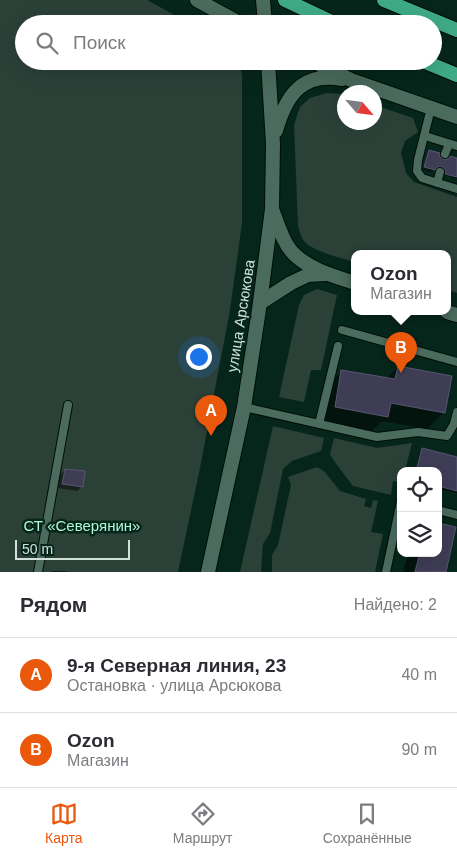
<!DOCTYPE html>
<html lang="ru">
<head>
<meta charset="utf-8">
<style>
  body { margin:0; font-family:Arial,sans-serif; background:#f7f7f7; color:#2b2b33 }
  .controls { position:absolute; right:15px; bottom:15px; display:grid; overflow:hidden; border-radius:10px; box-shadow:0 5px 20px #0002 }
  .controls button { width:45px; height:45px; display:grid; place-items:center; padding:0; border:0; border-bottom:1px solid #e1e1e2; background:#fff; color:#2b2b33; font:25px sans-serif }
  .compass { position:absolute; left:337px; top:85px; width:45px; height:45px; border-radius:50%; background:#fff; box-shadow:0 5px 20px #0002; rotate:118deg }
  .scale { position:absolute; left:15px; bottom:12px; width:115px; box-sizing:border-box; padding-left:5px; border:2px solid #d0e2da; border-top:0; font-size:14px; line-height:18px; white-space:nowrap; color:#d0e2da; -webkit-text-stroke:4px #06261b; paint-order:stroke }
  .you { position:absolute; left:198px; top:356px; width:18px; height:18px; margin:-12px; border:4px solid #fff; border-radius:50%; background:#1a73e8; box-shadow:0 0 0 8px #1a73e833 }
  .badge { display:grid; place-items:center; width:32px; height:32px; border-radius:50%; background:#ea580c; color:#fff; font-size:16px; font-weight:700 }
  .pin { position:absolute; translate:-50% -41px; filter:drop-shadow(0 1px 2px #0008) }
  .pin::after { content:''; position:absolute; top:26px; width:18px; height:15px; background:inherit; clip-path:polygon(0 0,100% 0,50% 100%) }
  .popup { position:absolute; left:351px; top:250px; width:100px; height:65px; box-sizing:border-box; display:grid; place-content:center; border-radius:10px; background:#fff; filter:drop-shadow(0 1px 4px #0005); font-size:16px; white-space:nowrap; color:#7c7c81 }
  .popup b { font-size:19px; color:#2b2b33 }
  .popup::after { content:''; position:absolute; left:50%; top:100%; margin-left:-10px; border:10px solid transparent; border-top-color:#fff }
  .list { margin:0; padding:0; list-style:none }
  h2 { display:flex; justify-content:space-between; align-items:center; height:65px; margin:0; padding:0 20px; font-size:21px }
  h2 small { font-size:16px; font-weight:400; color:#7c7c81 }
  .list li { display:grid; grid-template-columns:32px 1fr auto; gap:15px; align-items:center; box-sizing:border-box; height:75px; padding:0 20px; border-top:1px solid #e1e1e2 }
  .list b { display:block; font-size:19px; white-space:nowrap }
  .list p { margin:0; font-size:16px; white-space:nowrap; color:#7c7c81 }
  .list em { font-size:16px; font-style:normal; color:#7c7c81 }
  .icon { flex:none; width:28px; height:28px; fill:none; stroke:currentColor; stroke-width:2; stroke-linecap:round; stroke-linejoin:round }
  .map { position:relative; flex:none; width:457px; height:572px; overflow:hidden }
  .search { position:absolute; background:#fff; box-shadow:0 5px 20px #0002; left:15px; right:15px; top:15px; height:55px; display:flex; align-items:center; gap:12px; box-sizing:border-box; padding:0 18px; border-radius:28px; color:#7c7c81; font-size:19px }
  .sheet { height:215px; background:#fff }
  nav { display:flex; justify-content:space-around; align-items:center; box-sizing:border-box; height:70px; border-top:1px solid #e1e1e2; background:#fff; font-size:14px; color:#7c7c81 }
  nav a { display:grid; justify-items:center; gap:2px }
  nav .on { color:#ea580c }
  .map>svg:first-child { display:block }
  .green { fill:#2b4138 }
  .shadow { fill:#0007 }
  .building { fill:#3f3d56; stroke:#585671 }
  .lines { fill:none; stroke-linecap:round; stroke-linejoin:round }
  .service-casing { stroke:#000e07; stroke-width:10 }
  .minor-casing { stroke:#000e07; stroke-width:16 }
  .tertiary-casing { stroke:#000e07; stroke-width:16 }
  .trunk-casing { stroke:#000e07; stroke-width:16 }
  .service { stroke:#4a6b5d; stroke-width:8 }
  .minor { stroke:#4a6b5d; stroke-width:14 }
  .tertiary { stroke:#4a6b5d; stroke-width:14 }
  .trunk { stroke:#3fab86; stroke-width:14 }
  .labels { text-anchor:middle; stroke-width:5; stroke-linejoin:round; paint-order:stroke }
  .street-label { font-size:15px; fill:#d0e2da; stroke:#06261b }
  .park-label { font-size:15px; fill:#b2f6d9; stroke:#06261b }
</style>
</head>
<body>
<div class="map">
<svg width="457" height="572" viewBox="0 0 457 572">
  <rect width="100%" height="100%" fill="#06261b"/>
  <path class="green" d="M0,0H147L191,24H24V61H239L242,75V223L230,310L200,468L178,572H0Z
    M327,93L344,94V122H374L375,105L413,118L418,132L405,141L401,153L406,173L414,182L457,197V293L447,290V254H355V262C341,258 309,251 302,238C300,235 300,230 298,226L294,125L300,107L310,98Z
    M317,289L337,295L321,370H311L304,402L279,397L299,305L304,295Z
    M273,426L324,438L321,451L292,461L283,469L270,533L263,544L261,572H240Z
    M334,438L377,448L412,443L405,471H401V482L393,481L391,495L353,486L334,461L330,454Z
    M317,467L324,471L340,491L366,499L364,506L371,508L373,500L378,501L371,532L383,534L375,572H272V555L278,545L291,485L288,477Z"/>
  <path class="shadow" d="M430,151L443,161L457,159V179L444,175V172L440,168H435L431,172L423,169Z
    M398,367L444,412L427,429L382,421L370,433L318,424L325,388L342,371L386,379Z
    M422,450L457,458V493L438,489V471H415L420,452Z
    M65,470L82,486L77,491L58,488L60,475Z
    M408,553H419L414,572H403Z
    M52,571H67V572H51Z"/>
  <path class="building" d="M429,150L440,153V157L443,159H448L450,156L457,158V177L445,174V170L442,167H438L435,170L424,167Z
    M398,366L452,376L445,413L391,403L388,417L335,407L341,370L395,379Z
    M422,448L457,457V491L438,486V471H416Z
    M65,469L85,471L83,487L62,484Z
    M438,523L456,527L446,572H415L420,553H438Z"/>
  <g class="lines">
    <defs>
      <path id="service" d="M431,108L418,160L417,171L422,178L457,189
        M425,136L457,146
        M445,154L449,144
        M437,183L440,172
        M342,330L457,362
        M244,407L377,437L418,432L447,436L454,424L457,412
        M319,424L338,346
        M438,510L457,515
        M38,572L68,405
        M386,572L401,501"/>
      <path id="minor" d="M272,209C278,224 283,244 295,255C311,270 334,276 355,283
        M260,303L291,283L308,275L325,274
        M447,312L457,315"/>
      <path id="tertiary" d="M197,0L241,24
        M263,0L265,24
        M313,61L351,80L457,117
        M276,131C286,95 302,72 342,79
        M208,572L244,407L260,303L272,209L273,144L268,61"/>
      <path id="trunk" d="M285,0L336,24
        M384,0L457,30
        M423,61L457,75"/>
    </defs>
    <use href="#service" class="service-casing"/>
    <use href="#minor" class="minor-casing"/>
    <use href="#tertiary" class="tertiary-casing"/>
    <use href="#trunk" class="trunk-casing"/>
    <use href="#service" class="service"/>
    <use href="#minor" class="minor"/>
    <use href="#tertiary" class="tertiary"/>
    <use href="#trunk" class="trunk"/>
  </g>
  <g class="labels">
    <g class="street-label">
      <text transform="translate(241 316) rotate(-81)" y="5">улица Арсюкова</text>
    </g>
    <g class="park-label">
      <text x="82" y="531">СТ «Северянин»</text>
    </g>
  </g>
</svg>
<div class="controls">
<button><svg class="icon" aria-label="locate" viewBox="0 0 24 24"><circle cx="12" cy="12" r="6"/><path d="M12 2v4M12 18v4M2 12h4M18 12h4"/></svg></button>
<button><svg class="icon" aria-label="layers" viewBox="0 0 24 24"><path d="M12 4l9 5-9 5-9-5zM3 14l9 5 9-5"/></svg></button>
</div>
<svg class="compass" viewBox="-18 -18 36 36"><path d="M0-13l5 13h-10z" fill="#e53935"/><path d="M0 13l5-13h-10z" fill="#7c7c81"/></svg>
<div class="scale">50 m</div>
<div class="you"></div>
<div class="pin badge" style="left:211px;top:436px">A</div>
<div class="pin badge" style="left:401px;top:373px">B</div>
<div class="popup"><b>Ozon</b>Магазин</div>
<div class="search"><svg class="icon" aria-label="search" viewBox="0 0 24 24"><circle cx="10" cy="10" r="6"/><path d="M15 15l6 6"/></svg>Поиск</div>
</div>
<section class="sheet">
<h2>Рядом<small>Найдено: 2</small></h2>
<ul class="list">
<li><span class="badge">A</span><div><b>9-я Северная линия, 23</b><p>Остановка · улица Арсюкова</p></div><em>40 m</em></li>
<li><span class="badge">B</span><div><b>Ozon</b><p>Магазин</p></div><em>90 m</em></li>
</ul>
</section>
<nav>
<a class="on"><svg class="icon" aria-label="map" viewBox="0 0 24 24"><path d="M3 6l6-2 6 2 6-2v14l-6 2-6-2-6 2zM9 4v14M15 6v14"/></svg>Карта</a>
<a><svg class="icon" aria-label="directions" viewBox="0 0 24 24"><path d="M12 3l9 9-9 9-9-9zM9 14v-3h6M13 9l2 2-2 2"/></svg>Маршрут</a>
<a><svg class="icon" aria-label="saved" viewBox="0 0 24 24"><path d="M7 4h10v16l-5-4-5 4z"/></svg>Сохранённые</a>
</nav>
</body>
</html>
